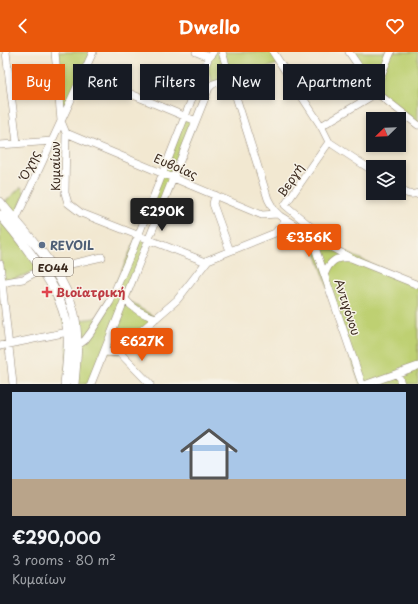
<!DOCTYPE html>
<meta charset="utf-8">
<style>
:root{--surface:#171b24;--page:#242831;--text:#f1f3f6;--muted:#9ea1a6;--line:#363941;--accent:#ea580c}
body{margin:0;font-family:"Playpen Sans",sans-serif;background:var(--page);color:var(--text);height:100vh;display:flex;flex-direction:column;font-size:15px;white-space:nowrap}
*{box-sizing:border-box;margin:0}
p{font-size:13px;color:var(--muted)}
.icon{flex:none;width:22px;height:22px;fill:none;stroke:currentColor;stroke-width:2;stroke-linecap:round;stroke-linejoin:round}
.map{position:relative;height:332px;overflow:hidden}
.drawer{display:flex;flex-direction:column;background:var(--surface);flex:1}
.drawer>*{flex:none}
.top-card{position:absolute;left:12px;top:12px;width:394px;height:36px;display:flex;gap:8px}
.needle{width:26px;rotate:247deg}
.controls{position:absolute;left:366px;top:60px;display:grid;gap:8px}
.controls a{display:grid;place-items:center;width:40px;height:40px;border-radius:0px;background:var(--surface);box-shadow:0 2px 6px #0003;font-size:20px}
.price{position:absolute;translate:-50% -34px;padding:0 9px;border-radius:4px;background:var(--accent);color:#fff;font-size:13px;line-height:26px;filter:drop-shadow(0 1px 2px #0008)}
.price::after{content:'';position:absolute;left:50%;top:24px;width:12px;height:9px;margin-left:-6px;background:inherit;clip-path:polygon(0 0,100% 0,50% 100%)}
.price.current{background:#222;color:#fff}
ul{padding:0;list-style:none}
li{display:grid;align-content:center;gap:8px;height:212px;padding:0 12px}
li+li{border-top:1px solid var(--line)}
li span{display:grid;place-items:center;height:124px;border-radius:0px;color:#555}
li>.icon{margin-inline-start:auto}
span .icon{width:72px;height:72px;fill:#fffc;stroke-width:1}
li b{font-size:17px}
.pill{padding:0 14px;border-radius:0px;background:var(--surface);box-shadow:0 2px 6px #0003;font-size:14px;line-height:36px}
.pill.current{background:var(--accent);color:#fff}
header{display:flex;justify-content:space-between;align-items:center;height:52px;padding:0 12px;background:var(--accent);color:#fff;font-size:18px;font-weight:700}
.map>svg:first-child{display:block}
.green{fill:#bed072;stroke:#7c7d48}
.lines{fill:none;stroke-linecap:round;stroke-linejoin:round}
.minor-casing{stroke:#968978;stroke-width:8}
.major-casing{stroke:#968978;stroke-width:10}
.minor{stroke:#fff;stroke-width:7}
.major{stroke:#fff;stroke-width:9}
.service-dot{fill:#5c6f8a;stroke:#f7f3e8;stroke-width:1.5}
.health-dot{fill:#e0444e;stroke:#f7f3e8;stroke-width:1.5}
.labels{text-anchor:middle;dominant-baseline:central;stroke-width:3;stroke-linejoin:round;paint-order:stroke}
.shield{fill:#f7f3e8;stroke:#73665b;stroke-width:1}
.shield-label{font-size:11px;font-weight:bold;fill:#3b2a1e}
.street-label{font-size:12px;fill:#3b2a1e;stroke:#f7f3e8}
.service-label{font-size:12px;font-weight:bold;fill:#4e5e75;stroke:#f7f3e8;text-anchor:start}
.health-label{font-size:12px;font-weight:bold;fill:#be3a42;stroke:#f7f3e8;text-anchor:start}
</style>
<header><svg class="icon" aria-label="back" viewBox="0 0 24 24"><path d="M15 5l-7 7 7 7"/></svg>Dwello<svg class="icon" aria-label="heart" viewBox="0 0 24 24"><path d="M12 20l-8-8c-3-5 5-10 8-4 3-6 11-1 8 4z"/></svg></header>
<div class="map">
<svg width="418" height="332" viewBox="0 0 418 332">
<rect width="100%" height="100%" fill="#f7f3e8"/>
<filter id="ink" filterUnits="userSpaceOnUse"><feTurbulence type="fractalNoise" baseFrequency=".025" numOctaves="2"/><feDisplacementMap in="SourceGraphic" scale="8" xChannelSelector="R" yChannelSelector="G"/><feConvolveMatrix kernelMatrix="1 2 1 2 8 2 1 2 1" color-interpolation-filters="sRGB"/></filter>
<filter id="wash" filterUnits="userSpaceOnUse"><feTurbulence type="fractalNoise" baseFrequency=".012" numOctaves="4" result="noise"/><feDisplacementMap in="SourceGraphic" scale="16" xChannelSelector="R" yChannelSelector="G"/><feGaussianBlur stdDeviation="0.9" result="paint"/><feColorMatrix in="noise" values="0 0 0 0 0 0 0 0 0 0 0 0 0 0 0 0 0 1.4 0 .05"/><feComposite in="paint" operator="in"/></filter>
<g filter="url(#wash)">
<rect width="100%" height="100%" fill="#f2e8d1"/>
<!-- green -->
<path class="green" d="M 55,0 L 93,0 L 61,69 Z
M 213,0 L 273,0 L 280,11 L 231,29 L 213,32 L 206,13 Z
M 349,0 L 418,0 L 418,73 L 377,41 Z
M 185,64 L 196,69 L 157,166 L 146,162 Z
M 21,135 L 25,141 L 15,169 L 46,206 L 75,269 L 101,265 L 138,182 L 149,187 L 125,247 L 156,266 L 120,301 L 104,300 L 91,332 L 65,332 L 68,280 L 42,217 L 2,231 L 0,212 L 0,165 L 3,166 L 2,153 Z
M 311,185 L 418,233 L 418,332 L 360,332 Z"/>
</g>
<g filter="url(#ink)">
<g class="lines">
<defs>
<path id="minor" d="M 6,0 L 17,91
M 55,0 L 61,69 L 66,81 L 65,141 L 68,151 L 81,161 L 206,210
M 196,0 L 209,5
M 222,0 L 268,147 L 274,158 L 280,164 L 325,192 L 351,206 L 418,233
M 273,0 L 321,74 L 329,90 L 373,119
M 349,0 L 377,41 L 418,73
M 83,22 L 196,69
M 321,74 L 377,41 L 377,33 L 391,0
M 66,81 L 262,163 L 277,162
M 0,93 L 52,89
M 399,137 C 406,141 410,144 418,141
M 215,143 L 213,152 L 230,199
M 15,169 L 93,0
M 311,184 L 362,332
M 323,190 L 317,180 L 285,153 L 329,90
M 0,212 L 13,332
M 53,216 L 102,205
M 325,221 C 330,209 336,205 349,206
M 0,231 L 23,227 L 42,217
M 125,247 C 133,257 144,263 156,266
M 0,294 L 68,280
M 77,294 L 85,288 L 91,280 L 110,250 L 133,197 L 202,21 L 209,5 L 213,0
M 104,300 L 120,301 L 150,332
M 120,301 L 134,285 L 177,248 L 208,208 L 275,181 L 286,168
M 398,321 L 401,332
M 91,332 L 209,36 L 213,32 L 231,26
M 367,332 L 418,314"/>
<path id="major" d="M 0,150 C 27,184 64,218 74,262 C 79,285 76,309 74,332
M 0,163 C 11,175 21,188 30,201 C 49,226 64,249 68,280 C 69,297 67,315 65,332"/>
</defs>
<!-- minor casing -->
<use href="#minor" class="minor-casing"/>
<!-- major casing -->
<use href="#major" class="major-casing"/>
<!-- minor -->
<use href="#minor" class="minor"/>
<!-- major -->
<use href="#major" class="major"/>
</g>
</g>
<!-- markers -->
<circle class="service-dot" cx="42" cy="193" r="4"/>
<path class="health-dot" d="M45 234h4v4h4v4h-4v4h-4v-4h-4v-4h4z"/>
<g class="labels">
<!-- shield labels -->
<rect class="shield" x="33" y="206" width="40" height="18" rx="3"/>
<g class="shield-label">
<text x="53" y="215">ΕΟ44</text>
</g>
<!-- street labels -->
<g class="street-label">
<text transform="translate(29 113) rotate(-65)">Όχης</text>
<text transform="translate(55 114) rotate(-90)">Κυμαίων</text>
<text transform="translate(176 114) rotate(23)">Ευβοίας</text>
<text transform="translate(290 128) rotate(-57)">Βεργή</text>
<text transform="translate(348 255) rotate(72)">Αντιγόνου</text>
</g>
<!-- service labels -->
<g class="service-label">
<text x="50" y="193">REVOIL</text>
</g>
<!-- health labels -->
<g class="health-label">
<text x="56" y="240">Βιοϊατρική</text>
</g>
</g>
</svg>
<div class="controls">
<a><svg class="needle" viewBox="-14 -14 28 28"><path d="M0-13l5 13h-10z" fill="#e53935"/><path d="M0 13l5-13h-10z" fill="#9ea1a6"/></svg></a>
<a><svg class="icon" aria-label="layers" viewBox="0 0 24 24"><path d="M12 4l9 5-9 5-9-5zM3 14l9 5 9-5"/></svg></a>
</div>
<b class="price current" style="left:162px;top:180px">€290K</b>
<b class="price" style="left:309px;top:206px">€356K</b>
<b class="price" style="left:142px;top:310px">€627K</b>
<div class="top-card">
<a class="pill current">Buy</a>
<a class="pill">Rent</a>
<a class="pill">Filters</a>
<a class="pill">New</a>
<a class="pill">Apartment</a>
</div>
</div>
<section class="drawer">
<ul>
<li><span style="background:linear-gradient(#a9c7e8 70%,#b9a48a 0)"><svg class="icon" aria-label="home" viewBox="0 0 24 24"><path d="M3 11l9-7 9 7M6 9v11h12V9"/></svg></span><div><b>€290,000</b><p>3 rooms · 80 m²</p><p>Κυμαίων</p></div></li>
</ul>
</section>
